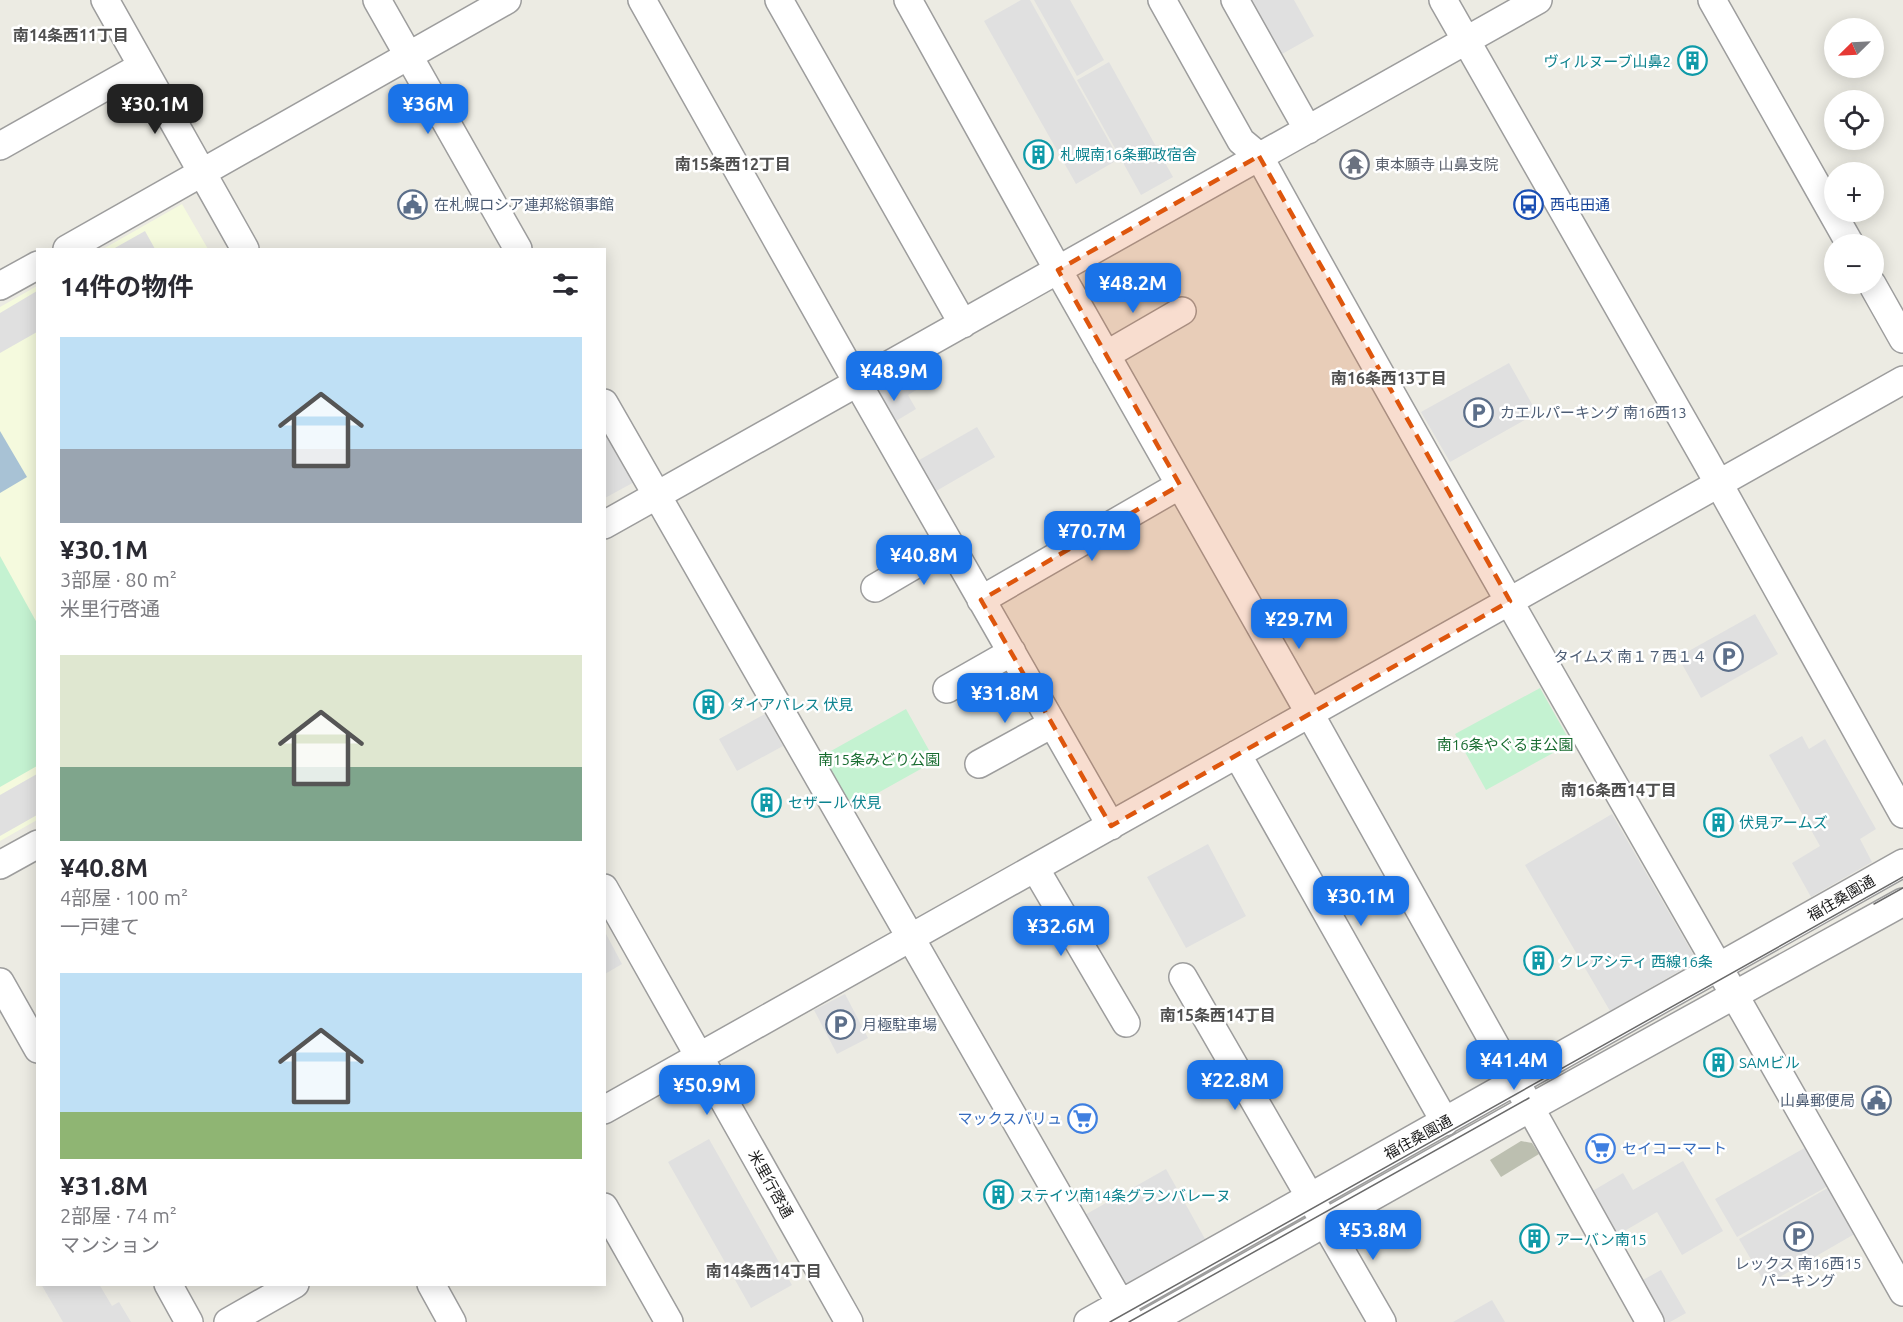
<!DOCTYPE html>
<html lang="ja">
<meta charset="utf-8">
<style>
:root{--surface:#fff;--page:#f7f7f7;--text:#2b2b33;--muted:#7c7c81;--accent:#1a73e8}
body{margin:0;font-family:Ubuntu,"Noto Sans JP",sans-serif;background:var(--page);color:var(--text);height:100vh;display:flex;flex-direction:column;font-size:22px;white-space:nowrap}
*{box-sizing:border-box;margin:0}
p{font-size:20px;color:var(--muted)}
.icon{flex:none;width:33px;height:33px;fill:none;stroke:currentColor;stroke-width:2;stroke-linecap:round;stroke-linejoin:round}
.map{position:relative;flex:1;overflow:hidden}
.sheet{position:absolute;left:36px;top:248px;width:570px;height:1038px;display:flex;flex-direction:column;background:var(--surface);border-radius:0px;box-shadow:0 3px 15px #0003}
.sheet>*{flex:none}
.needle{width:39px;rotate:246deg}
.fabs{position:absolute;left:1824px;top:18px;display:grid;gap:12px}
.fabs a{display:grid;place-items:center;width:60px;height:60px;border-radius:50%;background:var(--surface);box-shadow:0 3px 15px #0003;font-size:30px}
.price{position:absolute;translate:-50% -51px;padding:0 14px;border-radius:12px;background:var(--accent);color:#fff;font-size:20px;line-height:39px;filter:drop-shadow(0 2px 3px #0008)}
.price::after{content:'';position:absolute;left:50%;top:36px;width:18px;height:14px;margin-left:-9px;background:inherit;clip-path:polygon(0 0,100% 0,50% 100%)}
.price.active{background:#222;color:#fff}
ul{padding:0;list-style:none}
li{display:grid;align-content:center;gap:12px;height:318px;padding:0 24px}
li span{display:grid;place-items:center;height:186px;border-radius:0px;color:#555}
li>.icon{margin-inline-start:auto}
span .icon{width:108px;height:108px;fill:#fffc;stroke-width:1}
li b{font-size:26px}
h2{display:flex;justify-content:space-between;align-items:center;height:72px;padding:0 24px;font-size:26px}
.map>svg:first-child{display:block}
.education{fill:#f5fade}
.construction{fill:#bcbfb0}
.park{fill:#c4f2d1}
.parking{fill:#e0e0e0}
.water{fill:#a8c2d5}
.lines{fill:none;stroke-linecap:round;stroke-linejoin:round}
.minor-casing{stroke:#9d9d9d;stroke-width:30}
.minor{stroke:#fff;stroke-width:27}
.tram{stroke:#6a6a6a;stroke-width:1.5}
.marked{fill:#de560d;fill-opacity:0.2;stroke:#de560d;stroke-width:4.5;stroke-dasharray:12 8;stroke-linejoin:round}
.labels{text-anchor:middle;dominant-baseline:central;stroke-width:5;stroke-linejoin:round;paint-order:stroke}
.culture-label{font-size:15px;fill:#0d838f;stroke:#fff;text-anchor:start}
.worship-label{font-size:15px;fill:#5b616d;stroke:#fff;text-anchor:start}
.service-label{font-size:15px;fill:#4e5e75;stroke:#fff;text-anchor:start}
.transit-label{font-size:15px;fill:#164399;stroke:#fff;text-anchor:start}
.park-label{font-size:15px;fill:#186c30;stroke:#fff}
.street-label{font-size:15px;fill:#1c1c1c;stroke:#fff}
.shop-label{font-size:15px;fill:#366cbe;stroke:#fff;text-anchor:end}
.neighbourhood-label{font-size:16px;font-weight:bold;fill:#4f4f4f;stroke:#fff}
</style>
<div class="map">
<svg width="1903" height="1322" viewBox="0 0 1903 1322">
<rect width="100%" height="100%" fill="#ecebe3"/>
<!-- education -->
<path class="education" d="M 182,204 L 208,249 L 103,249 Z
M 37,286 L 37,820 L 0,841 L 0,307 Z"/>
<!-- construction -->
<path class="construction" d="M 1521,1141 L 1532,1143 L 1539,1154 L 1501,1177 L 1490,1160 Z"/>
<!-- park -->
<path class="park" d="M 0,556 L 37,623 L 37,766 L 0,787 Z
M 1540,688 L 1571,743 L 1486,790 L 1455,734 Z
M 906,709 L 935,761 L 851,808 L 822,756 Z"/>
<!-- parking -->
<path class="parking" d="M 1021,0 L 1030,0 L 1119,159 L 1076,184 L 984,21 Z
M 1034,0 L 1070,0 L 1104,60 L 1077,76 Z
M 1231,0 L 1294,0 L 1314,36 L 1266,63 Z
M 1109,62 L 1173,177 L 1141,195 L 1077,80 Z
M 145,231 L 155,249 L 113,249 Z
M 37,291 L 37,332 L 0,353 L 0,313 Z
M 1509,363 L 1537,413 L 1450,462 L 1421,412 Z
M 918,369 L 926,384 L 908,395 L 916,409 L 891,424 L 874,394 Z
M 604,421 L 638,480 L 605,498 L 604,498 Z
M 977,427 L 995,457 L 931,494 L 914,463 Z
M 1755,614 L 1778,654 L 1701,698 L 1678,657 Z
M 765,714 L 783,746 L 737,771 L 719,739 Z
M 1802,736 L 1809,749 L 1825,739 L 1876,829 L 1860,839 L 1872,862 L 1811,897 L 1792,863 L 1820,846 L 1769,755 Z
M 37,774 L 37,815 L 0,836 L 0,795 Z
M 1612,814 L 1697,961 L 1610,1011 L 1525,865 Z
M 1208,844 L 1246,916 L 1186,948 L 1147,877 Z
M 605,932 L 622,964 L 605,974 L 604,974 Z
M 845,994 L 868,1038 L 837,1054 L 814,1010 Z
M 709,1139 L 792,1285 L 751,1308 L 668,1162 Z
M 1808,1146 L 1830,1185 L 1737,1237 L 1715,1199 Z
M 1683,1161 L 1723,1231 L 1682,1255 L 1657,1212 L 1609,1240 L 1584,1196 L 1623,1173 L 1633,1190 Z
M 1166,1169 L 1205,1239 L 1122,1286 L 1083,1216 Z
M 1831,1186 L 1858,1232 L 1766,1285 L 1739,1239 Z
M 1661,1270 L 1686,1313 L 1670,1322 L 1653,1322 L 1632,1286 Z
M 41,1284 L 99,1284 L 112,1306 L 119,1302 L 131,1322 L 63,1322 Z
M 1492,1300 L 1505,1322 L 1453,1322 Z"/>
<!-- water -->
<path class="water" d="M 0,431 L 27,477 L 0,493 Z"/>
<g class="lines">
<defs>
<path id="minor" d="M 105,0 L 245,249
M 377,0 L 518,249
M 642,0 L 857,382 L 1111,826
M 779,0 L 963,324
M 908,0 L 1058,270 L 1310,714 L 1650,1322
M 1162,0 L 1241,141 L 1259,156 C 1469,538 1690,913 1903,1292
M 1235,0 L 1308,130
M 1443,0 L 1705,459 L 1903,814
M 1712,0 L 1850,244
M 0,146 L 142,66
M 67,249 L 507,0
M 1872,284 L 1903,339
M 0,286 L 38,265
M 1106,355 L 1182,311
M 604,403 L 1131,1322
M 604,525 L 1538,0
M 875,588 L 950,544
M 981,600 L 1180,485
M 947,689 L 1012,652
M 1237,754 L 1445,1122
M 979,764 L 1052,724
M 0,865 L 38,844
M 1035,868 L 1126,1023
M 604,888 L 849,1322
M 1183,977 L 1382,1322
M 0,982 L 38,1049
M 604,1110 L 1903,380
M 604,1207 L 669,1322
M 168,1284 L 189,1322
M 431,1284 L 452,1322
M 228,1322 L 295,1284
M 1088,1322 L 1903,863
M 1149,1322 L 1530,1108 L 1903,902"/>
</defs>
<!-- minor casing -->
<use href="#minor" class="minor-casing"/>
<!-- minor -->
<use href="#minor" class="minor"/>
<!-- tram -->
<path class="tram" d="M 1874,904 L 1903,888
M 1110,1322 L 1903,877
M 1129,1322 L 1529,1098"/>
</g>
<!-- marked area -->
<path class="marked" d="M 1259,156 L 1510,601 L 1111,826 L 981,600 L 1180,485 L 1058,270 Z"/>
<!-- icons -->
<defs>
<symbol id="building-ring" viewBox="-11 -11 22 22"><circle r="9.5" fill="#fff" stroke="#0f9aa8" stroke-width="1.5"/><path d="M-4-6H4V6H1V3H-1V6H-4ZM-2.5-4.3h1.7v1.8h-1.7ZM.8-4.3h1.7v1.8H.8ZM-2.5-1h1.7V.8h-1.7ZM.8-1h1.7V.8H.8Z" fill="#0f9aa8"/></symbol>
<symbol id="temple-ring" viewBox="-11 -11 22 22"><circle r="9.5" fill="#fff" stroke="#6b7280" stroke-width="1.5"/><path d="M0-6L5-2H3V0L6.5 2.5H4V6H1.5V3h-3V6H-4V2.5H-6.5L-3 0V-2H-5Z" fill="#6b7280"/></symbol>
<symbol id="civic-ring" viewBox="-11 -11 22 22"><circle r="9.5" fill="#fff" stroke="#5c6f8a" stroke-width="1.5"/><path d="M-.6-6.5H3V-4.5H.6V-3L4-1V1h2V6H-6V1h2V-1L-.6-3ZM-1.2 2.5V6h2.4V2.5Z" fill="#5c6f8a"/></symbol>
<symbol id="bus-ring" viewBox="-11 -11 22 22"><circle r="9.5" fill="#fff" stroke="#1a4fb4" stroke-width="1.5"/><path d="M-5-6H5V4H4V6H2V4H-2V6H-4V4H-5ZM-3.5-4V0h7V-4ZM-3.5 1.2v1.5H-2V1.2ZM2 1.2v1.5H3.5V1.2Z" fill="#1a4fb4"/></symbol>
<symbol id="parking-ring" viewBox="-11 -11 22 22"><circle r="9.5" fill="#fff" stroke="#5c6f8a" stroke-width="1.5"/><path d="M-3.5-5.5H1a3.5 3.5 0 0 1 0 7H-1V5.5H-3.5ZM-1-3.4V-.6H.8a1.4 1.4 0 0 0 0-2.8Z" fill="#5c6f8a"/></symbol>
<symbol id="supermarket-ring" viewBox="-11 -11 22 22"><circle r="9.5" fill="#fff" stroke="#3f7fe0" stroke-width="1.5"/><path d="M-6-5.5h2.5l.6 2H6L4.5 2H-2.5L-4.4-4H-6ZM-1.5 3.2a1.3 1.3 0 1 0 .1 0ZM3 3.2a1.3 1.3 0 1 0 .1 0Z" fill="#3f7fe0"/></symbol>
</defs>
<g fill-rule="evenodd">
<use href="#building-ring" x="1676" y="44" width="33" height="33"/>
<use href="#building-ring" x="1022" y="138" width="33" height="33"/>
<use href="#temple-ring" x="1338" y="148" width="33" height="33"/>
<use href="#civic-ring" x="396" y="188" width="33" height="33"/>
<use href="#bus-ring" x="1512" y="188" width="33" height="33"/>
<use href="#parking-ring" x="1462" y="396" width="33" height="33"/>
<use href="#parking-ring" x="1712" y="640" width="33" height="33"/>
<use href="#building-ring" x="692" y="688" width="33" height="33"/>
<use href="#building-ring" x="750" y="786" width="33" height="33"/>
<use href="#building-ring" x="1702" y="806" width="33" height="33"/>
<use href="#building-ring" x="1522" y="944" width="33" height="33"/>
<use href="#parking-ring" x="824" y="1008" width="33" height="33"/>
<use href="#building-ring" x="1702" y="1046" width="33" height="33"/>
<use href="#civic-ring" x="1860" y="1084" width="33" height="33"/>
<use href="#supermarket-ring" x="1066" y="1102" width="33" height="33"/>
<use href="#supermarket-ring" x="1584" y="1132" width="33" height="33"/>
<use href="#building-ring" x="982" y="1178" width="33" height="33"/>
<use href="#parking-ring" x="1782" y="1220" width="33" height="33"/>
<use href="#building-ring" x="1518" y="1222" width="33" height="33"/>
</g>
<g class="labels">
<!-- culture labels -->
<g class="culture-label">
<text x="1671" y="61" text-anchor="end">ヴィルヌーブ山鼻2</text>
<text x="1060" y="154">札幌南16条郵政宿舎</text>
<text x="730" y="704">ダイアパレス 伏見</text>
<text x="788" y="802">セザール 伏見</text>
<text x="1739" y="822">伏見アームズ</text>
<text x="1559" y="961">クレアシティ 西線16条</text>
<text x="1739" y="1062">SAMビル</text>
<text x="1019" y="1195">ステイツ南14条グランバレーヌ</text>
<text x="1555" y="1239">アーバン南15</text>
</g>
<!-- worship labels -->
<g class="worship-label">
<text x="1375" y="164">東本願寺 山鼻支院</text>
</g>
<!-- service labels -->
<g class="service-label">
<text x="434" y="204">在札幌ロシア連邦総領事館</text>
<text x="1500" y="412">カエルパーキング 南16西13</text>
<text x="1707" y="656" text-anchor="end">タイムズ 南１７西１４</text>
<text x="862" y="1024">月極駐車場</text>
<text x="1855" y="1100" text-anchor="end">山鼻郵便局</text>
<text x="1798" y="1263" text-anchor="middle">レックス 南16西15<tspan x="1798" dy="17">パーキング</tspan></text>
</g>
<!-- transit labels -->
<g class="transit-label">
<text x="1550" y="204">西屯田通</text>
</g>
<!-- park labels -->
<g class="park-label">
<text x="1505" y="744">南16条やぐるま公園</text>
<text x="879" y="759">南15条みどり公園</text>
</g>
<!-- street labels -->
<g class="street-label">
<text transform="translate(1841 898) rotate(-30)">福住桑園通</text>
<text transform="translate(1418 1137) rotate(-29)">福住桑園通</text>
<text transform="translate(771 1184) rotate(61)">米里行啓通</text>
</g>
<!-- shop labels -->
<g class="shop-label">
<text x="1062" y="1118">マックスバリュ</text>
<text x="1622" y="1148" text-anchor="start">セイコーマート</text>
</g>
<!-- neighbourhood labels -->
<g class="neighbourhood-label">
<text x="71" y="35">南14条西11丁目</text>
<text x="733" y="164">南15条西12丁目</text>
<text x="1389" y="378">南16条西13丁目</text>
<text x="1619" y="790">南16条西14丁目</text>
<text x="1218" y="1015">南15条西14丁目</text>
<text x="764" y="1271">南14条西14丁目</text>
</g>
</g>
</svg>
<div class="fabs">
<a><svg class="needle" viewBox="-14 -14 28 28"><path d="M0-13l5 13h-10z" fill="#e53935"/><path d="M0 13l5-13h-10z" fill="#7c7c81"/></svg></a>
<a><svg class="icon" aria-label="locate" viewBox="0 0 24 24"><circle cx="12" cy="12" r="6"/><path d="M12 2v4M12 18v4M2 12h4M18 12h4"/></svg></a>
<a>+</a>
<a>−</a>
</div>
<b class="price active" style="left:155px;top:135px">¥30.1M</b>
<b class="price" style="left:428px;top:135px">¥36M</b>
<b class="price" style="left:1133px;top:314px">¥48.2M</b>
<b class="price" style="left:894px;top:402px">¥48.9M</b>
<b class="price" style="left:1092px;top:562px">¥70.7M</b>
<b class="price" style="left:924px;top:586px">¥40.8M</b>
<b class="price" style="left:1299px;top:650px">¥29.7M</b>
<b class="price" style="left:1005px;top:724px">¥31.8M</b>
<b class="price" style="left:1361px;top:927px">¥30.1M</b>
<b class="price" style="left:1061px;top:957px">¥32.6M</b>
<b class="price" style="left:1514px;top:1091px">¥41.4M</b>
<b class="price" style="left:1235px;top:1111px">¥22.8M</b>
<b class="price" style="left:707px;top:1116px">¥50.9M</b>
<b class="price" style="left:1373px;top:1261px">¥53.8M</b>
<section class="sheet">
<h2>14件の物件<svg class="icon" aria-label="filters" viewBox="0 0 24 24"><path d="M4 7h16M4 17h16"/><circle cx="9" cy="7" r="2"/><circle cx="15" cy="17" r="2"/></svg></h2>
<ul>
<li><span style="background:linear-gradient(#bfe0f5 60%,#9aa5b1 0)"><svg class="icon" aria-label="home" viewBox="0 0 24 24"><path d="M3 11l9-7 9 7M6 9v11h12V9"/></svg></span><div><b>¥30.1M</b><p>3部屋 · 80 m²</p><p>米里行啓通</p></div></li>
<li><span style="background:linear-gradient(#dfe7d0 60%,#7fa58c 0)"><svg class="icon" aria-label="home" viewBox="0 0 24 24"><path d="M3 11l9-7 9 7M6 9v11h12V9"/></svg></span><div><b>¥40.8M</b><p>4部屋 · 100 m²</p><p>一戸建て</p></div></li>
<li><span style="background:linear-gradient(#bfe0f5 75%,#8fb573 0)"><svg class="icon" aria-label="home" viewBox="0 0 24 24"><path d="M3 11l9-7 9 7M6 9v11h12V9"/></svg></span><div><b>¥31.8M</b><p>2部屋 · 74 m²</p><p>マンション</p></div></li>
</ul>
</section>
</div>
